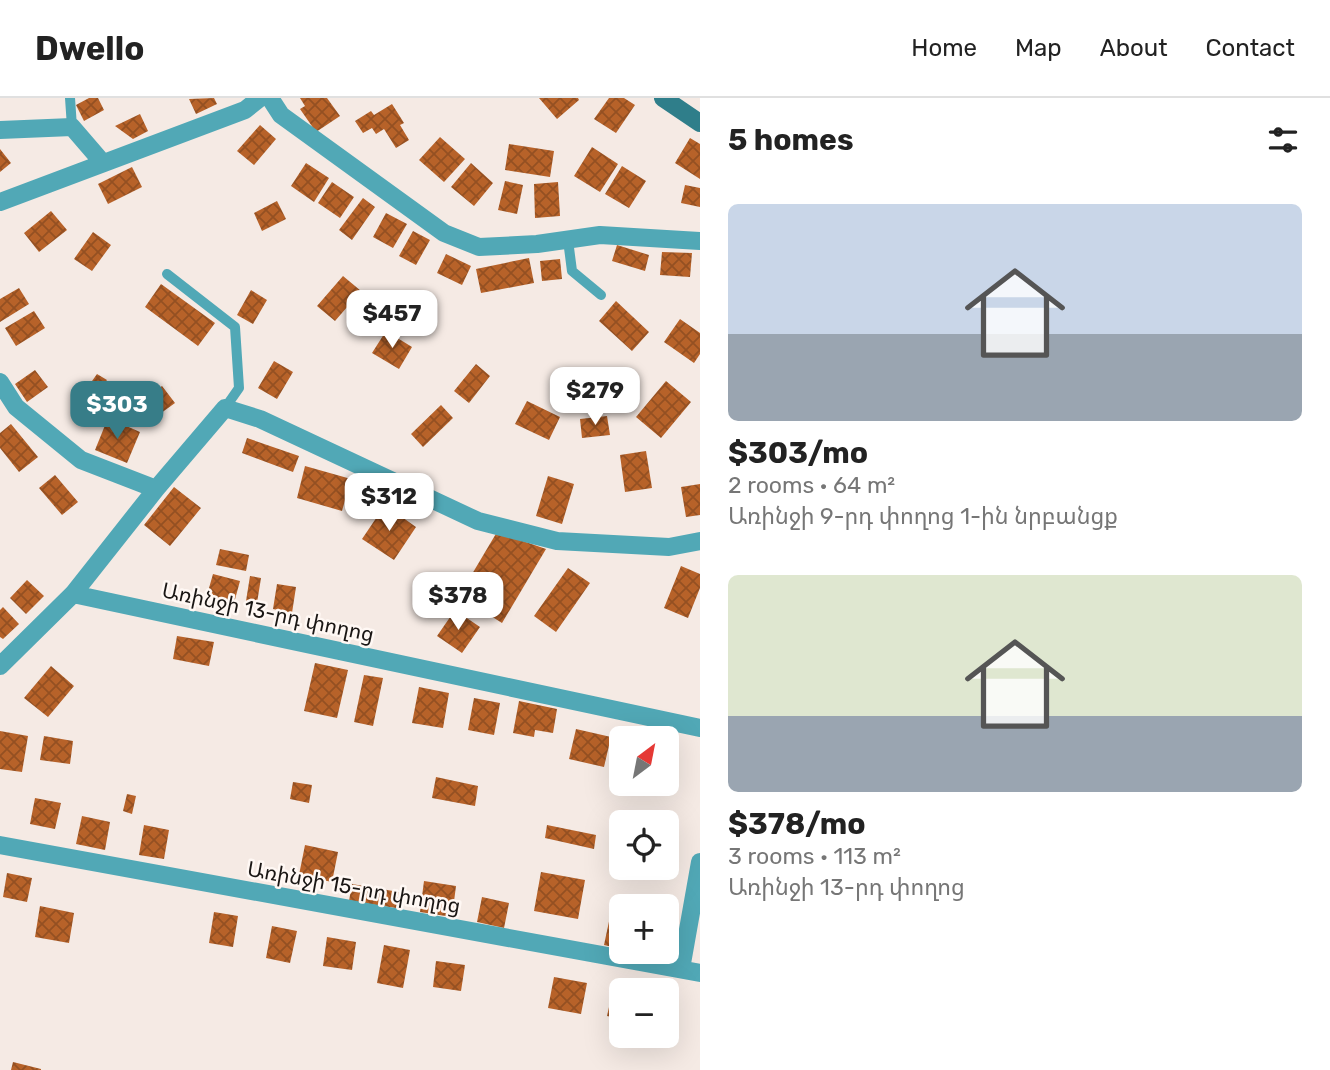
<!DOCTYPE html>
<meta charset="utf-8">
<style>
:root{--surface:#fff;--page:#f6f6f6;--text:#222;--muted:#767676;--line:#e0e0e0;--accent:#377d88}
body{margin:0;font-family:Rubik,"Noto Sans Armenian",sans-serif;background:var(--page);color:var(--text);height:100vh;display:flex;flex-direction:column;font-size:26px;white-space:nowrap}
*{box-sizing:border-box;margin:0}
p{font-size:23px;color:var(--muted)}
.icon{flex:none;width:38px;height:38px;fill:none;stroke:currentColor;stroke-width:2;stroke-linecap:round;stroke-linejoin:round}
.map{position:relative;flex:1;overflow:hidden}
.sheet{display:flex;flex-direction:column;background:var(--surface);width:630px}
.sheet>*{flex:none}
.needle{width:46px;rotate:32deg}
.fabs{position:absolute;left:609px;top:628px;display:grid;gap:14px}
.fabs a{display:grid;place-items:center;width:70px;height:70px;border-radius:10px;background:var(--surface);box-shadow:0 7px 28px #0002;font-size:35px}
.price{position:absolute;translate:-50% -60px;padding:0 16px;border-radius:14px;background:#fff;color:#222;font-size:23px;line-height:46px;filter:drop-shadow(0 2px 4px #0008)}
.price::after{content:'';position:absolute;left:50%;top:42px;width:21px;height:16px;margin-left:-10px;background:inherit;clip-path:polygon(0 0,100% 0,50% 100%)}
.price.active{background:var(--accent);color:#fff}
ul{padding:0;list-style:none}
li{display:grid;align-content:center;gap:14px;height:371px;padding:0 28px}
li span{display:grid;place-items:center;height:217px;border-radius:10px;color:#555}
li>.icon{margin-inline-start:auto}
span .icon{width:126px;height:126px;fill:#fffc;stroke-width:1}
li b{font-size:30px}
h2{display:flex;justify-content:space-between;align-items:center;height:84px;padding:0 28px;font-size:30px}
header{display:flex;align-items:center;gap:42px;box-sizing:border-box;height:98px;padding:0 35px;background:var(--surface);border-bottom:2px solid var(--line)}
header strong{font-size:33px}
nav{display:flex;gap:38px;margin-inline-start:auto;font-size:24px}
main{display:flex;flex:1;min-height:0}
.map>svg:first-child{display:block}
.building{fill:url(#building-cross-hatch)}
.lines{fill:none;stroke-linecap:round;stroke-linejoin:round}
.lane{stroke:#51a8b6;stroke-width:10}
.street{stroke:#51a8b6;stroke-width:18}
.secondary{stroke:#2f7e8a;stroke-width:18}
.labels{text-anchor:middle;dominant-baseline:central;stroke-width:5;stroke-linejoin:round;paint-order:stroke}
.street-label{font-size:21px;fill:#1a1614;stroke:#fff8f4}
</style>
<header>
<strong>Dwello</strong>
<nav><a>Home</a><a>Map</a><a>About</a><a>Contact</a></nav>
</header>
<main>
<div class="map">
<svg width="700" height="972" viewBox="0 0 700 972">
<defs>
<pattern id="building-cross-hatch" width="8" height="8" patternUnits="userSpaceOnUse" patternTransform="scale(1.75)"><rect width="8" height="8" fill="#b76229"/><path d="M0 0l8 8M0 8l8-8" fill="none" stroke="#945022"/></pattern>
</defs>
<rect width="100%" height="100%" fill="#f5eae4"/>
<!-- building -->
<path class="building" d="M 89,0 L 98,0 L 104,12 L 84,23 L 76,7 Z
M 214,0 L 217,6 L 196,16 L 189,1 Z
M 300,0 L 327,0 L 340,18 L 316,34 L 300,11 L 305,8 Z
M 539,0 L 578,0 L 579,2 L 557,21 Z
M 609,0 L 624,0 L 635,7 L 616,35 L 594,21 Z
M 392,6 L 404,25 L 400,27 L 409,42 L 396,50 L 384,31 L 376,36 L 372,30 L 363,35 L 355,23 L 371,13 L 374,17 Z
M 140,16 L 148,33 L 133,41 L 115,28 Z
M 260,27 L 276,41 L 254,67 L 237,53 Z
M 440,39 L 465,61 L 444,84 L 419,62 Z
M 690,40 L 700,46 L 700,81 L 675,65 Z
M 509,46 L 554,53 L 550,79 L 505,72 Z
M 592,49 L 618,66 L 600,94 L 574,78 Z
M 0,51 L 11,65 L 0,74 Z
M 306,65 L 329,80 L 314,104 L 291,88 Z
M 471,65 L 493,85 L 474,108 L 451,89 Z
M 622,68 L 646,83 L 629,110 L 605,96 Z
M 132,69 L 142,89 L 108,106 L 98,86 Z
M 505,83 L 523,87 L 517,116 L 498,112 Z
M 332,84 L 354,99 L 340,120 L 318,105 Z
M 558,84 L 560,118 L 535,120 L 534,86 Z
M 685,87 L 700,90 L 700,109 L 681,105 Z
M 363,100 L 375,109 L 352,142 L 339,132 Z
M 277,103 L 286,121 L 262,133 L 254,115 Z
M 51,113 L 67,132 L 39,154 L 24,135 Z
M 386,115 L 407,126 L 393,150 L 373,139 Z
M 413,133 L 430,142 L 416,167 L 399,158 Z
M 93,134 L 111,147 L 92,173 L 74,161 Z
M 617,147 L 649,157 L 645,173 L 612,163 Z
M 662,154 L 692,155 L 690,179 L 660,177 Z
M 446,156 L 471,168 L 462,187 L 437,175 Z
M 529,160 L 534,185 L 481,195 L 476,171 Z
M 560,161 L 562,181 L 542,183 L 540,163 Z
M 343,178 L 361,193 L 335,223 L 317,208 Z
M 161,186 L 215,225 L 198,248 L 145,209 Z
M 19,190 L 29,206 L 0,224 L 0,201 Z
M 251,192 L 267,202 L 253,226 L 237,217 Z
M 616,203 L 649,234 L 632,253 L 599,223 Z
M 34,213 L 45,230 L 16,248 L 5,230 Z
M 680,221 L 700,235 L 700,256 L 694,265 L 664,244 Z
M 386,233 L 412,249 L 399,271 L 372,255 Z
M 274,263 L 293,274 L 277,301 L 258,290 Z
M 476,266 L 490,278 L 469,305 L 454,293 Z
M 35,272 L 48,289 L 27,304 L 15,286 Z
M 97,276 L 107,282 L 95,299 L 85,293 Z
M 666,283 L 691,304 L 661,340 L 636,319 Z
M 162,288 L 175,305 L 157,318 L 144,302 Z
M 527,303 L 560,319 L 549,342 L 515,326 Z
M 441,307 L 453,320 L 423,349 L 411,336 Z
M 607,318 L 610,337 L 582,340 L 580,321 Z
M 108,320 L 140,334 L 127,365 L 95,352 Z
M 11,326 L 38,359 L 19,374 L 0,350 L 0,335 Z
M 247,340 L 299,358 L 293,374 L 242,355 Z
M 646,353 L 652,390 L 625,394 L 620,357 Z
M 305,368 L 351,381 L 342,413 L 297,400 Z
M 55,377 L 78,404 L 62,417 L 39,390 Z
M 548,378 L 574,386 L 562,426 L 536,418 Z
M 700,386 L 700,417 L 686,419 L 681,389 Z
M 174,389 L 201,410 L 170,448 L 144,427 Z
M 385,407 L 416,429 L 394,462 L 362,441 Z
M 497,434 L 546,451 L 502,525 L 459,498 Z
M 220,451 L 249,457 L 246,473 L 216,467 Z
M 681,468 L 700,476 L 700,490 L 688,520 L 664,510 Z
M 568,470 L 590,485 L 556,534 L 534,518 Z
M 213,476 L 240,483 L 234,505 L 207,497 Z
M 250,478 L 261,480 L 257,505 L 246,503 Z
M 27,482 L 44,498 L 26,516 L 10,500 Z
M 277,486 L 296,489 L 292,515 L 287,514 L 284,520 L 278,517 L 278,512 L 273,511 Z
M 3,509 L 19,526 L 3,541 L 0,539 L 0,512 Z
M 455,512 L 480,529 L 462,555 L 437,538 Z
M 177,538 L 214,544 L 209,568 L 173,561 Z
M 315,565 L 348,572 L 337,620 L 304,613 Z
M 51,568 L 74,588 L 48,619 L 24,600 Z
M 364,577 L 383,580 L 373,628 L 354,624 Z
M 419,589 L 449,595 L 443,630 L 412,625 Z
M 474,600 L 500,605 L 494,637 L 468,632 Z
M 519,603 L 557,611 L 553,635 L 535,632 L 534,639 L 513,635 Z
M 576,631 L 611,639 L 604,669 L 569,661 Z
M 0,633 L 28,638 L 22,674 L 0,671 Z
M 643,633 L 667,638 L 667,640 L 641,640 Z
M 44,638 L 73,643 L 70,666 L 40,662 Z
M 436,679 L 478,688 L 475,708 L 432,700 Z
M 293,684 L 312,687 L 309,705 L 290,701 Z
M 127,696 L 136,698 L 132,716 L 123,713 Z
M 35,700 L 61,705 L 55,731 L 30,726 Z
M 82,718 L 110,724 L 105,752 L 76,746 Z
M 144,727 L 169,732 L 164,761 L 139,757 Z
M 547,727 L 596,737 L 594,751 L 545,740 Z
M 305,747 L 338,754 L 332,784 L 299,777 Z
M 541,774 L 585,782 L 578,821 L 534,813 Z
M 7,775 L 32,780 L 27,804 L 3,799 Z
M 424,783 L 456,788 L 452,819 L 420,814 Z
M 352,786 L 399,794 L 396,810 L 349,803 Z
M 482,799 L 509,805 L 504,830 L 477,824 Z
M 40,808 L 74,815 L 69,845 L 35,839 Z
M 214,814 L 238,818 L 233,849 L 209,845 Z
M 611,814 L 621,816 L 621,851 L 604,847 Z
M 272,828 L 297,833 L 290,865 L 266,860 Z
M 327,839 L 356,844 L 352,872 L 323,868 Z
M 384,847 L 410,852 L 403,890 L 377,885 Z
M 436,863 L 465,867 L 461,893 L 433,889 Z
M 554,879 L 587,885 L 581,916 L 548,910 Z
M 613,891 L 621,893 L 621,921 L 607,918 Z
M 13,964 L 41,971 L 41,972 L 11,972 Z"/>
<g class="lines">
<!-- lane -->
<path class="lane" d="M 70,0 L 72,29
M 568,142 L 572,173 L 601,197
M 167,176 L 235,229 L 239,290 L 225,310"/>
<!-- street -->
<path class="street" d="M 270,0 L 281,17 L 444,135 L 479,149 L 537,146 L 600,137 L 700,143
M 0,32 L 72,29 L 103,65
M 0,104 L 245,12 L 260,0
M 0,284 L 16,309 L 81,362 L 156,391
M 73,496 L 700,630
M 0,568 L 73,496 L 156,391 L 225,310 L 260,321 L 478,423 L 557,443 L 669,449 L 700,443
M 0,747 L 700,875
M 681,871 L 700,764"/>
<!-- secondary -->
<path class="secondary" d="M 663,0 L 700,25"/>
</g>
<g class="labels">
<!-- street labels -->
<g class="street-label">
<text transform="translate(268 514) rotate(12)">Առինջի 13-րդ փողոց</text>
<text transform="translate(354 789) rotate(10)">Առինջի 15-րդ փողոց</text>
</g>
</g>
</svg>
<div class="fabs">
<a><svg class="needle" viewBox="-14 -14 28 28"><path d="M0-13l5 13h-10z" fill="#e53935"/><path d="M0 13l5-13h-10z" fill="#767676"/></svg></a>
<a><svg class="icon" aria-label="locate" viewBox="0 0 24 24"><circle cx="12" cy="12" r="6"/><path d="M12 2v4M12 18v4M2 12h4M18 12h4"/></svg></a>
<a>+</a>
<a>−</a>
</div>
<b class="price" style="left:392px;top:252px">$457</b>
<b class="price" style="left:595px;top:329px">$279</b>
<b class="price active" style="left:117px;top:343px">$303</b>
<b class="price" style="left:389px;top:435px">$312</b>
<b class="price" style="left:458px;top:534px">$378</b>
</div>
<section class="sheet">
<h2>5 homes<svg class="icon" aria-label="filters" viewBox="0 0 24 24"><path d="M4 7h16M4 17h16"/><circle cx="9" cy="7" r="2"/><circle cx="15" cy="17" r="2"/></svg></h2>
<ul>
<li><span style="background:linear-gradient(#c9d6e8 60%,#9aa5b1 0)"><svg class="icon" aria-label="home" viewBox="0 0 24 24"><path d="M3 11l9-7 9 7M6 9v11h12V9"/></svg></span><div><b>$303/mo</b><p>2 rooms · 64 m²</p><p>Առինջի 9-րդ փողոց 1-ին նրբանցք</p></div></li>
<li><span style="background:linear-gradient(#dfe7d0 65%,#9aa5b1 0)"><svg class="icon" aria-label="home" viewBox="0 0 24 24"><path d="M3 11l9-7 9 7M6 9v11h12V9"/></svg></span><div><b>$378/mo</b><p>3 rooms · 113 m²</p><p>Առինջի 13-րդ փողոց</p></div></li>
</ul>
</section>
</main>
